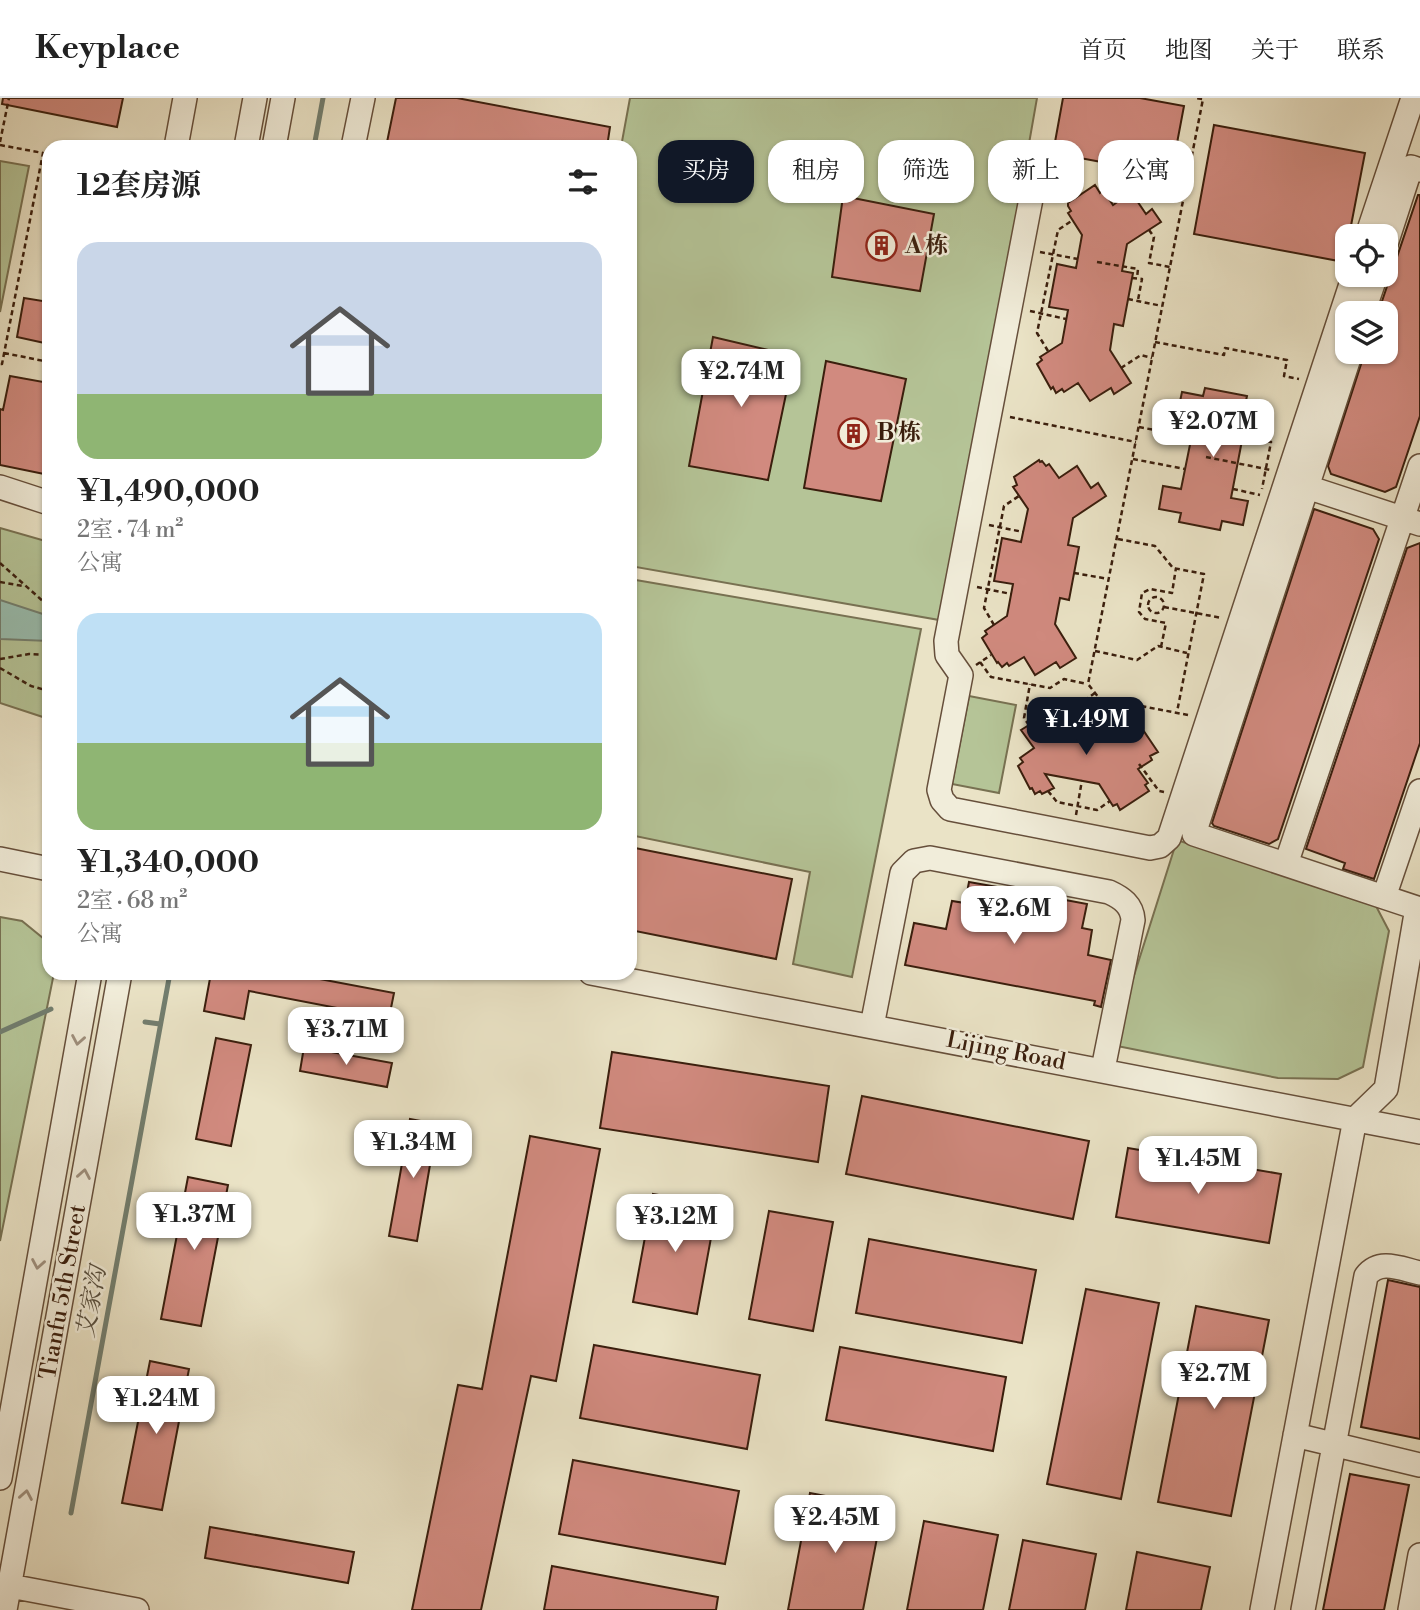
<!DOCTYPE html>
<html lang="zh">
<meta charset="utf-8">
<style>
:root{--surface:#fff;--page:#f2f2f2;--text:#222;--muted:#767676;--line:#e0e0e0;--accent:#111827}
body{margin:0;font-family:"Libre Bodoni","Noto Serif SC",serif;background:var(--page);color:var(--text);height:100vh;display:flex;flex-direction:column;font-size:26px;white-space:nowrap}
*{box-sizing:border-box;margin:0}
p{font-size:23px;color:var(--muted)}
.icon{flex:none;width:38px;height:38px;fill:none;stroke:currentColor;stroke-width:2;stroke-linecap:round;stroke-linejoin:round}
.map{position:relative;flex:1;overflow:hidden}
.panel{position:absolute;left:42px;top:42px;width:595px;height:840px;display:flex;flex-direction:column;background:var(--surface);border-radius:21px;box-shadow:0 2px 5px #0004}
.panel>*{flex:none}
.top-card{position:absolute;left:658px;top:42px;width:656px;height:63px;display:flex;gap:14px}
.tools{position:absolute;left:1335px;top:126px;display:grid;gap:14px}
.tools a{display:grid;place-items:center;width:63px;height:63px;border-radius:14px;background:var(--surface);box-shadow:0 2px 5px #0004;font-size:35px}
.price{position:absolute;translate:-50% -60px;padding:0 16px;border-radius:14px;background:#fff;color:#222;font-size:23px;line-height:46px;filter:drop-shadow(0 2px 4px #0008)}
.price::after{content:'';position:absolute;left:50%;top:42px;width:21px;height:16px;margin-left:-10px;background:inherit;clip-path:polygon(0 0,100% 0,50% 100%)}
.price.active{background:var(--accent);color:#fff}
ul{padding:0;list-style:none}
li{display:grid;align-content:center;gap:14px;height:371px;padding:0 35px}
li span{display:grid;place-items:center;height:217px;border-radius:21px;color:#555}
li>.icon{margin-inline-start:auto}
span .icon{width:126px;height:126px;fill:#fffc;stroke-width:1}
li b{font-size:30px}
h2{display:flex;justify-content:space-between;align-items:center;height:84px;padding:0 35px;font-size:30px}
.tag{padding:0 24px;border-radius:21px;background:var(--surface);box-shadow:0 2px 5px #0004;font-size:24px;line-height:63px}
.tag.active{background:var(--accent);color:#fff}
header{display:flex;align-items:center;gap:42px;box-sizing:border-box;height:98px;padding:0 35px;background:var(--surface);border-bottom:2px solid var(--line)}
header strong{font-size:33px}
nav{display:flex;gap:38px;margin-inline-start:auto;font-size:24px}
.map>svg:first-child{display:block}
.green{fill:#b5c497;stroke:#787152;stroke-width:2}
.water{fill:#98beb0;stroke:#727e6f;stroke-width:2}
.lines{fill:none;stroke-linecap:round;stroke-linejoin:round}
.stream{stroke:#727e6f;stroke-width:5}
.building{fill:#d18a7f;stroke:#3a1e0d;stroke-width:2}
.minor-casing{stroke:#664f3b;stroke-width:26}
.path{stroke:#3a1e0d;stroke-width:2.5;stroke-dasharray:5 3.5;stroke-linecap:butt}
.minor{stroke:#f1edda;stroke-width:23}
.oneway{stroke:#9f907e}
.labels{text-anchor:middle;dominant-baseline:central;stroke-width:5;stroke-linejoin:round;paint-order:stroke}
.poi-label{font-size:23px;font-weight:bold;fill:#3a1e0d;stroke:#f1edda;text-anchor:start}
.street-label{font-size:23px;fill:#3a1e0d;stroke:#f1edda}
.water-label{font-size:24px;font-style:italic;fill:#564e3e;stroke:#f1edda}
</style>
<header>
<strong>Keyplace</strong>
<nav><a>首页</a><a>地图</a><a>关于</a><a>联系</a></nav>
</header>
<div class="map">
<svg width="1420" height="1512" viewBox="0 0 1420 1512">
<rect width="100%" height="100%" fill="#eae3c6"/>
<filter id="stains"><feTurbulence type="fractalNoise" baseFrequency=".00286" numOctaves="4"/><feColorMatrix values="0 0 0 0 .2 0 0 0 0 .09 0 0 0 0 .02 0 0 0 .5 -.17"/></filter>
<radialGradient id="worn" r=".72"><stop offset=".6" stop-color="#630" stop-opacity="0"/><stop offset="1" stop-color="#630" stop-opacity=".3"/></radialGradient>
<!-- green -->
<path class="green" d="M 630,0 L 1037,0 L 945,523 L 630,468 L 630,49 L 621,49 Z
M 0,63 L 29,68 L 0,214 Z
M 0,430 L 49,444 L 49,621 L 0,605 Z
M 630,481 L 921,531 L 852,879 L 793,866 L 810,774 L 630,737 Z
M 969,598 L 1016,607 L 999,695 L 952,686 Z
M 1177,742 L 1376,808 L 1389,833 L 1363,969 L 1338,981 L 1278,980 L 1112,947 Z
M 0,819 L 22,823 L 49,845 L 49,875 L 54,875 L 0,1143 Z"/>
<!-- water -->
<path class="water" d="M 0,502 L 49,518 L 49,543 L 0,541 Z"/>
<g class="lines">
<!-- stream -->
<path class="stream" d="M 314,49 L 323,0
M 145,924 L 160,926
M 0,934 L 51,911
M 71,1415 L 170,875"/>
</g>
<!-- building -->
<path class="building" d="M 3,0 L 123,0 L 117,29 L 2,6 Z
M 396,0 L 457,0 L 610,29 L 607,49 L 386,49 Z
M 1063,0 L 1140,0 L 1184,8 L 1171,77 L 1053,55 Z
M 1214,27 L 1365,55 L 1344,164 L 1194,136 Z
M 1095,87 L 1100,95 L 1103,92 L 1113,107 L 1131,94 L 1146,116 L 1152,111 L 1161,124 L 1127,146 L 1122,173 L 1133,175 L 1123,228 L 1114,226 L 1110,252 L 1131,285 L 1114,296 L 1111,290 L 1090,303 L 1078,285 L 1064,294 L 1062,291 L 1056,295 L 1053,289 L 1051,291 L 1037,266 L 1042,262 L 1040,259 L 1062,245 L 1068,212 L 1049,209 L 1057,166 L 1076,170 L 1082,137 L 1068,115 L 1071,113 L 1068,108 L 1068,105 Z
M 1418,97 L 1420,97 L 1420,318 L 1396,389 L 1385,394 L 1331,376 L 1328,368 L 1365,254 L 1386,254 L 1386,215 L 1378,215 Z
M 843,98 L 934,116 L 920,193 L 832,179 Z
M 24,200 L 49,204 L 49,246 L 17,239 Z
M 713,239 L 794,258 L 768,382 L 689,368 Z
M 826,263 L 906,281 L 881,403 L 804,390 Z
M 10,278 L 49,285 L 49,377 L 0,367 L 0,311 L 3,312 Z
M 1205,290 L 1247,298 L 1245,307 L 1266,311 L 1261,335 L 1244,332 L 1231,400 L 1248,403 L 1243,427 L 1222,423 L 1220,432 L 1179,424 L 1181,415 L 1159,411 L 1163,388 L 1181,391 L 1195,322 L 1177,318 L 1182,294 L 1203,298 Z
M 1039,362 L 1040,364 L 1042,363 L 1046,368 L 1049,366 L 1059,380 L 1077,368 L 1091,390 L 1098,385 L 1106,398 L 1073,420 L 1068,447 L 1079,449 L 1069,502 L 1060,500 L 1055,526 L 1076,560 L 1060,570 L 1056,564 L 1035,577 L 1024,559 L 1009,568 L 1007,565 L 1002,569 L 998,564 L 997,565 L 982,540 L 987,536 L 985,533 L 1007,518 L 1013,486 L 994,483 L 1002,440 L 1021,444 L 1028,411 L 1013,389 L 1017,387 L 1014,379 Z
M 1314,411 L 1373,431 L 1379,441 L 1278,741 L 1269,746 L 1214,728 L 1212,725 Z
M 1420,445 L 1420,645 L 1374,781 L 1343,771 L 1345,765 L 1306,751 L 1407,450 Z
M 1053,602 L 1074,634 L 1110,641 L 1130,628 L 1132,631 L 1139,626 L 1158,654 L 1150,658 L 1152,662 L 1138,671 L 1148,685 L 1145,687 L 1149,693 L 1120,712 L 1117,706 L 1113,708 L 1099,686 L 1045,676 L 1054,690 L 1042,696 L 1040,693 L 1035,696 L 1032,690 L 1030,691 L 1018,668 L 1023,664 L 1020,660 L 1034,650 L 1021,632 L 1042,619 L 1037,612 Z
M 630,749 L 792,781 L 776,861 L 630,832 Z
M 969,784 L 1009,791 L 1004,816 L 1040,823 L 1044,798 L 1087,806 L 1082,830 L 1092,832 L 1088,857 L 1111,862 L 1101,909 L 1094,907 L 1095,903 L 905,867 L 914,825 L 946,831 L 952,803 L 965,805 Z
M 211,875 L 288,875 L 394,895 L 389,920 L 249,893 L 244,921 L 204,913 Z
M 216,940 L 251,947 L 231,1048 L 196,1041 Z
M 304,949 L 392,965 L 387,989 L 300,973 Z
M 612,954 L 829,988 L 818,1064 L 600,1030 Z
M 862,998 L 1089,1043 L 1073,1121 L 846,1076 Z
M 410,1021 L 437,1026 L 417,1143 L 389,1138 Z
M 530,1038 L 600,1051 L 556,1283 L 531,1278 L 481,1512 L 412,1512 L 458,1287 L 482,1291 Z
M 1128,1050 L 1281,1076 L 1269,1145 L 1116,1119 Z
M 188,1079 L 228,1087 L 201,1228 L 161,1221 Z
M 653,1096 L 717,1107 L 697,1216 L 633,1204 Z
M 769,1113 L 833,1124 L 813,1233 L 749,1221 Z
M 869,1141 L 1036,1172 L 1022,1245 L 856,1215 Z
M 1388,1182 L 1420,1189 L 1420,1341 L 1361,1329 Z
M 1086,1191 L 1159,1205 L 1121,1401 L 1047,1386 Z
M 1196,1208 L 1269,1222 L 1231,1418 L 1158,1404 Z
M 594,1247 L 760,1277 L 747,1351 L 580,1320 Z
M 840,1249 L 1006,1279 L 993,1353 L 826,1322 Z
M 150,1263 L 189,1271 L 162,1412 L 122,1405 Z
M 573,1362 L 739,1393 L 725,1466 L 559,1436 Z
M 1350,1376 L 1409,1387 L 1384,1512 L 1323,1512 Z
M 810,1395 L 883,1409 L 863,1512 L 788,1512 Z
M 924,1423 L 998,1437 L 983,1512 L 907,1512 Z
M 210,1429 L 354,1454 L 348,1485 L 205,1460 Z
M 1023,1442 L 1096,1456 L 1085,1512 L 1009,1512 Z
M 1137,1454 L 1210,1469 L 1201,1512 L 1126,1512 Z
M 552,1468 L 718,1499 L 716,1512 L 544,1512 Z"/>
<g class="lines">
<defs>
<path id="minor" d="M 176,49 L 185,0
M 246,49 L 255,0
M 274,49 L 283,0
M 353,49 L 363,0
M 1039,59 L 946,543 L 947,557 L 961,577 L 939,692 L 942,702 L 950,711 L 1150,750 L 1160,748 L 1169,740 L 1354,177
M 1367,138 L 1413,0
M 1386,146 L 1411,69 L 1420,72
M 1363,215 L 1376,177
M 1351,254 L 1194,736 L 1420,811
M 0,389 L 49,405
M 1307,389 L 1420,426
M 0,761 L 49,771
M 1286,766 L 1420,368
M 1384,799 L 1420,693
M 591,875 L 1420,1034
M 872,928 L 902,775 L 914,763 L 930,760 L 1109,794 C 1122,800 1132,807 1133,822 L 1103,971
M 1295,1337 L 1420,1367
M 0,1380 L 90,875
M 10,1488 L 137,1512
M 5,1512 L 120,875
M 1262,1512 L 1355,1021 L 1386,991 L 1417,810
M 1303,1512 L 1366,1178 C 1380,1160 1401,1171 1420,1175
M 1410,1512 L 1420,1457"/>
</defs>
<!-- minor casing -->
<use href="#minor" class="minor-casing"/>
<!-- path -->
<path class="path" d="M 0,44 L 9,0
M 0,47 L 43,55 L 2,266 L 0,266
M 41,64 L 49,66
M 1149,132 L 1154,139 L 1149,165 L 1170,169
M 1040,154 L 1078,161
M 1097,164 L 1138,171 L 1137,180
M 1132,180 L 1142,181 L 1138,202
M 1128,201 L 1162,208
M 1030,213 L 1066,221
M 1155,244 L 1224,257 L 1225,250 L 1287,262 L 1284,278 L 1299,281
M 1048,253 L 1037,235 L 1058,132 L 1073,122
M 4,255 L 49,264
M 1121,270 L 1141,257 L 1152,260
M 1010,319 L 1136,344
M 1139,329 L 1191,339
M 1242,339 L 1271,344 L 1262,391
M 1206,359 L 1271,372
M 1133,361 L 1185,371
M 1233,391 L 1260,397
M 989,427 L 1023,434
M 1118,441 L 1155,448 L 1173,470 L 1204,476 L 1177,614
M 0,465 L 45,505 L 49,505
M 1074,475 L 1109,481
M 0,484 L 23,488
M 977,489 L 1011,496
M1148 507a8 8 0 1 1 16 0a8 8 0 1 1-16 0Z
M 1164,509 L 1222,520
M 994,527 L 984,510 L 1004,408 L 1019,398
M 1161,549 L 1166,525 L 1145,521 L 1139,514 L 1142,495 L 1150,491 L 1172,495 L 1176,470
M 1095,553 L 1137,562 L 1158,548 L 1187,555
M 0,561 L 29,556 L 49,557
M 980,564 L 991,579 L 1050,590 L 1064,581 L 1087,586
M 976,567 L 991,557
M 0,570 L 31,588 L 49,593
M 1063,617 L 1095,595
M 1188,617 L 1099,600 L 1088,586 L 1203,1 L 1194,0
M 1029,627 L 1024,620 L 1030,586
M 1121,641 L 1116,633 L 1122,605
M 1139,666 L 1159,693 L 1164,694
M 1048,693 L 1057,704 L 1097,712 L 1110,703
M 1076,717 L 1082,682"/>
<!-- minor -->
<use href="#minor" class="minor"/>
</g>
<!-- one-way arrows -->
<defs><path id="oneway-chevron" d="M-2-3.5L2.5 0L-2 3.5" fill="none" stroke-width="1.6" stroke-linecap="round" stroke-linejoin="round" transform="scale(1.75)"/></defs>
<g class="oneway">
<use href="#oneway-chevron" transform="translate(78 942) rotate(100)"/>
<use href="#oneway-chevron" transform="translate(84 1076) rotate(-80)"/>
<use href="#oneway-chevron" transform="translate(38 1166) rotate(100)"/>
<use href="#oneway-chevron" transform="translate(26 1397) rotate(-80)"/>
</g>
<!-- icons -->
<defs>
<symbol id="building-ring" viewBox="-11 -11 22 22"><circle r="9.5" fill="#f1edda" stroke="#8f2418" stroke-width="1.5"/><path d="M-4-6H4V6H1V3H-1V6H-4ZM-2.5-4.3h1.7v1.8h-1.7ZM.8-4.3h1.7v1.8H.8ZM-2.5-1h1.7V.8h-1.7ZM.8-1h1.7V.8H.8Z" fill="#8f2418"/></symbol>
</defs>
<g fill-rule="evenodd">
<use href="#building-ring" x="864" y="130" width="35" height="35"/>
<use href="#building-ring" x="836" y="318" width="35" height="35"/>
</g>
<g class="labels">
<!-- poi labels -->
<g class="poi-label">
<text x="905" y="148">A 栋</text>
<text x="877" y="335">B 栋</text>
</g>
<!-- street labels -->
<g class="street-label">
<text transform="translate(1006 953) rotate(11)">Lijing Road</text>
<text transform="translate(63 1194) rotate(-80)">Tianfu 5th Street</text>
</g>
<!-- water labels -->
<g class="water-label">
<text transform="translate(92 1204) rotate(-80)">艾家沟</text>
</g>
</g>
<rect width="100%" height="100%" filter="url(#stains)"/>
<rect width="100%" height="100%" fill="url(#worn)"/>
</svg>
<div class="tools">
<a><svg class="icon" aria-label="locate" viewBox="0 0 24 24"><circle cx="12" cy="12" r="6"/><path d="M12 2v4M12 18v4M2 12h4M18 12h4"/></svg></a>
<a><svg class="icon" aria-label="layers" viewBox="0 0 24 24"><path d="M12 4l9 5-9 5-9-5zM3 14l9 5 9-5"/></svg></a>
</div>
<b class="price" style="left:741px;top:311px">¥2.74M</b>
<b class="price" style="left:1213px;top:361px">¥2.07M</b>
<b class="price active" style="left:1086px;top:659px">¥1.49M</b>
<b class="price" style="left:1014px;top:848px">¥2.6M</b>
<b class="price" style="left:346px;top:969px">¥3.71M</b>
<b class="price" style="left:413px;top:1082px">¥1.34M</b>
<b class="price" style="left:1198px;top:1098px">¥1.45M</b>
<b class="price" style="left:194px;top:1154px">¥1.37M</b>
<b class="price" style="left:675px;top:1156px">¥3.12M</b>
<b class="price" style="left:1214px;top:1313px">¥2.7M</b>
<b class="price" style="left:156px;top:1338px">¥1.24M</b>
<b class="price" style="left:835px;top:1457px">¥2.45M</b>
<div class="top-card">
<a class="tag active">买房</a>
<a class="tag">租房</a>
<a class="tag">筛选</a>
<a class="tag">新上</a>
<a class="tag">公寓</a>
</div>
<section class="panel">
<h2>12套房源<svg class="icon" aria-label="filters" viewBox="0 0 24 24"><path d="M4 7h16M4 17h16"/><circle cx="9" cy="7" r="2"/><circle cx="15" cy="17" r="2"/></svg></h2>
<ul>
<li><span style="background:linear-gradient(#c9d6e8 70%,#8fb573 0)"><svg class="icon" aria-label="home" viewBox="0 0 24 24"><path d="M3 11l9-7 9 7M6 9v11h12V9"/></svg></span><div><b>¥1,490,000</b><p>2室 · 74 m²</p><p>公寓</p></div></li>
<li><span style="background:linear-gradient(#bfe0f5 60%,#8fb573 0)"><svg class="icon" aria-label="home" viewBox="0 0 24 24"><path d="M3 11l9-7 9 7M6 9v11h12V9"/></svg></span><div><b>¥1,340,000</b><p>2室 · 68 m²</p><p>公寓</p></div></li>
</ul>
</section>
</div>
